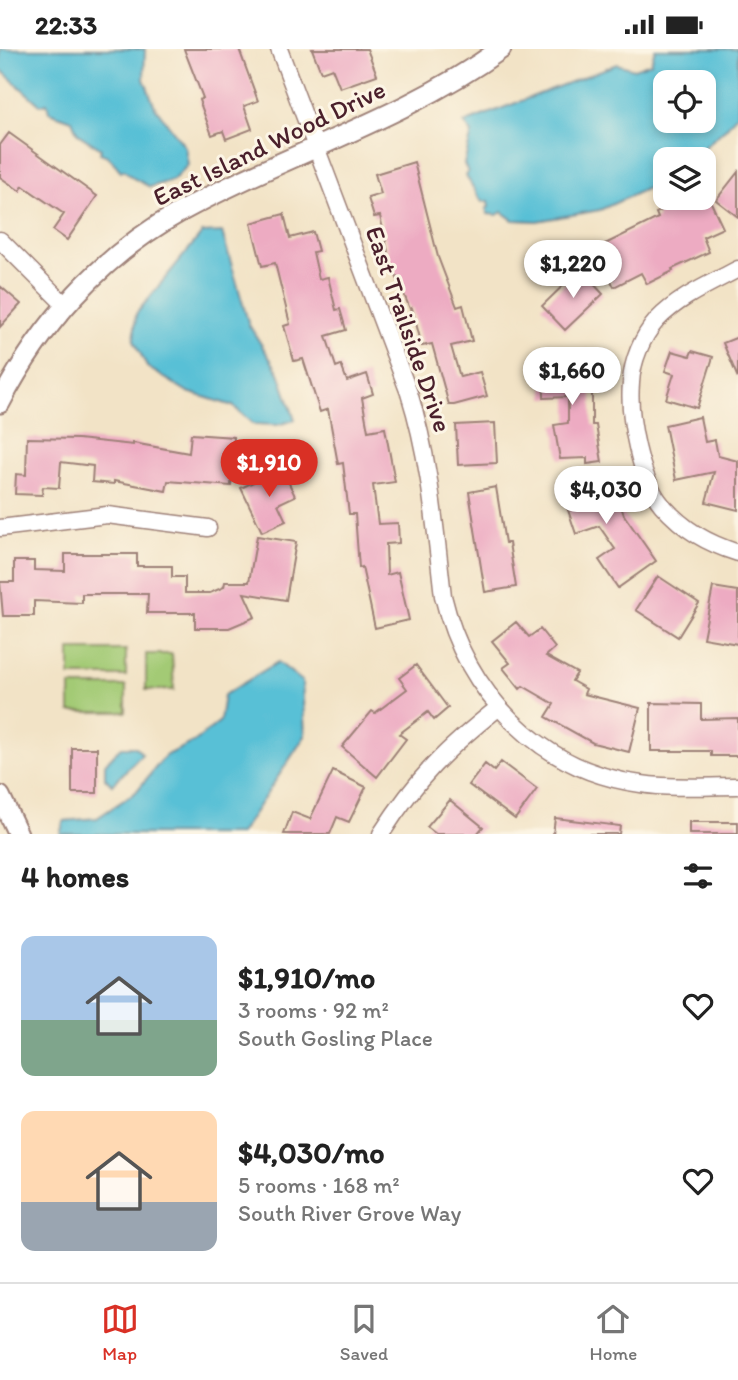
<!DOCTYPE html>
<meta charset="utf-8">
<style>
:root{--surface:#fff;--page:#f6f6f6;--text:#222;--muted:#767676;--line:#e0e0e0;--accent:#d93025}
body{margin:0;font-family:Itim,sans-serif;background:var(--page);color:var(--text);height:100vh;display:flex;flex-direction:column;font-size:26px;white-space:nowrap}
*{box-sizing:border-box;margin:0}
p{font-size:23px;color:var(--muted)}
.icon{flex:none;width:38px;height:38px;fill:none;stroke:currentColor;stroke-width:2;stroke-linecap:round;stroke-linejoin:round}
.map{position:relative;height:785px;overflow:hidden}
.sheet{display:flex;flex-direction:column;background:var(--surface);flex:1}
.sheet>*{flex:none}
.fabs{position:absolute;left:653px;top:21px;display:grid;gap:14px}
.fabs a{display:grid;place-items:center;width:63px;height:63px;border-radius:14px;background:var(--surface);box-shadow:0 4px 10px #0003;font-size:35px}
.price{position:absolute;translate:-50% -60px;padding:0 16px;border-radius:24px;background:#fff;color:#222;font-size:23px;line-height:46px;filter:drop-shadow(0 2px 4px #0008)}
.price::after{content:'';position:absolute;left:50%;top:42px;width:21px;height:16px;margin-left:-10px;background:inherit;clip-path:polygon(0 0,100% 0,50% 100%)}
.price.active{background:var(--accent);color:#fff}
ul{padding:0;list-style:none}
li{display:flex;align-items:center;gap:21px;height:175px;padding:0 21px}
li span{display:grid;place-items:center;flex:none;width:196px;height:140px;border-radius:14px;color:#555}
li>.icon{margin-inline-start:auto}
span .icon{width:84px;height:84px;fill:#fffc;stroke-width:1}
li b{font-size:30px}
h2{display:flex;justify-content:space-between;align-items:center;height:84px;padding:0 21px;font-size:30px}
.status{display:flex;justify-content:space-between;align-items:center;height:49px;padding:0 35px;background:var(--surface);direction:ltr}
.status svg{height:19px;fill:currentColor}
.menu{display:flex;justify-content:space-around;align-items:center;height:98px;border-top:2px solid var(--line);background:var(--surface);font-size:19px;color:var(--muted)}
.menu a{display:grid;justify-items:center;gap:4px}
.menu .active{color:var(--accent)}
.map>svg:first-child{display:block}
.pitch{fill:#a3ca74;stroke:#767450;stroke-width:2}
.water{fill:#59c0d6;stroke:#527080;stroke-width:2;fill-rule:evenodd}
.building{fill:#edabc2}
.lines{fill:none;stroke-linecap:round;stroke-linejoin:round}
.minor-casing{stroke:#9e8178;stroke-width:19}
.tertiary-casing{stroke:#9e8178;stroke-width:23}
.minor{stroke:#fff;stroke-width:16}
.tertiary{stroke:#fff;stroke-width:19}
.labels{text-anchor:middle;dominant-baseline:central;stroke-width:6;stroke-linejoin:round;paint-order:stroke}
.street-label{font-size:26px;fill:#4a1f2b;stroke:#fcf5e5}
</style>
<div class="status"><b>22:33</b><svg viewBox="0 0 49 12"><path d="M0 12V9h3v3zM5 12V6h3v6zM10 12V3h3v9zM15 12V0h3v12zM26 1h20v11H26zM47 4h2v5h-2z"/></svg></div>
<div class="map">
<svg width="738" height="785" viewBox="0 0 738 785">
<rect width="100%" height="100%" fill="#fcf5e5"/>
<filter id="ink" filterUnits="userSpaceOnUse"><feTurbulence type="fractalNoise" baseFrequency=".0143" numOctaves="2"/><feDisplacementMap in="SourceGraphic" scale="14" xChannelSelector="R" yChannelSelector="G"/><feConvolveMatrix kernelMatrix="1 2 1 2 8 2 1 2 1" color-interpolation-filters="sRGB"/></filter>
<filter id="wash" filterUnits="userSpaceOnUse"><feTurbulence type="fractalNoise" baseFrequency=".00686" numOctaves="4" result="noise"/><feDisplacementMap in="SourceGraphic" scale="28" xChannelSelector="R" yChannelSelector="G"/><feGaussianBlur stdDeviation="1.57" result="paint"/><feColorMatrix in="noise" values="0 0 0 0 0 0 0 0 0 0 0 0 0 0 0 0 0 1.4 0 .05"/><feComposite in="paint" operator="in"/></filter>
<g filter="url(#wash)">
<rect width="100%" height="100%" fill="#f2e3c6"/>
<!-- pitch -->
<path class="pitch" d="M 70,601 L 126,601 L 126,627 L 70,627 Z
M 146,605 L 172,605 L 174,641 L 146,641 Z
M 70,637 L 126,637 L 126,663 L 70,663 Z"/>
<!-- water -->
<path class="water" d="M 0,0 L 145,0 L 144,30 L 155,58 L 185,98 L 188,116 L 173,131 L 150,138 L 133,129 L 124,121 L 121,122 L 108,107 L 100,104 L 101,100 L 78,85 L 72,71 L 49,63 L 47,54 L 40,56 L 0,20 Z
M 655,0 L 738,0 L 738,64 L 726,79 L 691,110 L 665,110 L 665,131 L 600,161 L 537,172 L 513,171 L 502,163 L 497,166 L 488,165 L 486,160 L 489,158 L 488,152 L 482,153 L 466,127 L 468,123 L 464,115 L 472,84 L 464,74 L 617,15 L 634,20 L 651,14 ZM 665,33 L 704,33 L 704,72 L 665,72 Z
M 222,183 L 249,276 L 279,324 L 295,371 L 277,376 L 253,375 L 233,357 L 188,343 L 147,318 L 134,291 L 136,265 L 202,184 Z
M 278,613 L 302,632 L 305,687 L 240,785 L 60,785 L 64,772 L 97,769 L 136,743 L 165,707 L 194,693 L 220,672 L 224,646 Z
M 121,698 L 136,698 L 142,705 L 112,736 L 105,729 L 105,715 Z"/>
<g id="blocks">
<!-- building -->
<path class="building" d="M 184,0 L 239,0 L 258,52 L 244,57 L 252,80 L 226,90 L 223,82 L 212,86 L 199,51 L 203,49 Z
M 312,0 L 367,0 L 377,26 L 340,39 L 332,19 L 321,23 Z
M 9,84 L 97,147 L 67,191 L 53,181 L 64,165 L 23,137 L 20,142 L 0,128 L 0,96 Z
M 414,113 L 438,208 L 457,258 L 463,256 L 472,292 L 451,297 L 460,328 L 480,323 L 487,347 L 454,356 L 449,356 L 432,295 L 422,297 L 412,259 L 410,260 L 390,212 L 380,167 L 374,168 L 368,149 L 381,145 L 375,125 Z
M 738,123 L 738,168 L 716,151 Z
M 707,145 L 723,179 L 703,188 L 709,203 L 672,220 L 673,222 L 647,235 L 641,224 L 614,238 L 595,200 L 658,169 L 656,164 L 682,152 L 684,156 Z
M 284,165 L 290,189 L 313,183 L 318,202 L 313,203 L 319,230 L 328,228 L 336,261 L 340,260 L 346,281 L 326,287 L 336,318 L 341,316 L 347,332 L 367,325 L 373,345 L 362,349 L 368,382 L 385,379 L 395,433 L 373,436 L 378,475 L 398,474 L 399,494 L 386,495 L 387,526 L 398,523 L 409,571 L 375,579 L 362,518 L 359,519 L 355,465 L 349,465 L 343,414 L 338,415 L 328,360 L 320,363 L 303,310 L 294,312 L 284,277 L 290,275 L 275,214 L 262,217 L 251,174 Z
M 580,220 L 603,245 L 565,281 L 542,257 Z
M 0,237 L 21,255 L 0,278 Z
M 738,288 L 738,329 L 723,294 Z
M 672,302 L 690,307 L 692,302 L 713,308 L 697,359 L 666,350 L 674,325 L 665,322 Z
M 583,305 L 584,341 L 592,341 L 592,376 L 596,376 L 602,413 L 587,415 L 587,409 L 560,410 L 554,376 L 568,374 L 568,348 L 544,349 L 543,306 Z
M 700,368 L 705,393 L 715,391 L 718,407 L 738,412 L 738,461 L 706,453 L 714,423 L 676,431 L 665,376 Z
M 495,374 L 497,414 L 458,416 L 456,376 Z
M 191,385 L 234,388 L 231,437 L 168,432 L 166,442 L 114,432 L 114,435 L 92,433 L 93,417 L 61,413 L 59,439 L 43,438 L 42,446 L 15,445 L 16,425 L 26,426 L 27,389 L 78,390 L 133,396 L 133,394 L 189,404 Z
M 282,419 L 295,447 L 278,455 L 286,472 L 262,483 L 241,439 Z
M 594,422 L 602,447 L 616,442 L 624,466 L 656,512 L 618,539 L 599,511 L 615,500 L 599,477 L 576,485 L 559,434 L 563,433 L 562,428 Z
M 496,438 L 505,494 L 509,494 L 516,538 L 485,543 L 469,443 Z
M 257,487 L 296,493 L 286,551 L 244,544 L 255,568 L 229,579 L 195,579 L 195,564 L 147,564 L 148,545 L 82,545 L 82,554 L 34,552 L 34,567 L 3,567 L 0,533 L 14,533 L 14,512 L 34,512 L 34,521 L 65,522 L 65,505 L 137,505 L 137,517 L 172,517 L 172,528 L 185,528 L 185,544 L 210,544 L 224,538 L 225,533 L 249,533 Z
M 658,527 L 699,554 L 678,588 L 636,561 Z
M 713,538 L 738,542 L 738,595 L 703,589 Z
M 516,573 L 529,588 L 540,580 L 555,599 L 546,607 L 577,624 L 572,632 L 586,640 L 584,645 L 640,659 L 629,703 L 593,694 L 546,668 L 554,655 L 523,637 L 520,640 L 503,619 L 510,614 L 492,592 Z
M 416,616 L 448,659 L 434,671 L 428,663 L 399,685 L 406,690 L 377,728 L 342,698 L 372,662 L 375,664 L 407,640 L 399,629 Z
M 651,654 L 701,655 L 701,670 L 738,669 L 738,707 L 711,707 L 711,702 L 651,702 Z
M 72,699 L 97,699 L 97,744 L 72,744 Z
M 501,713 L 537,740 L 515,770 L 469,736 L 485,715 L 494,722 Z
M 333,722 L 366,738 L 349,773 L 337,768 L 330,785 L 284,785 L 292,763 L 310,770 Z
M 450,751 L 483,778 L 477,785 L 436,785 L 427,778 Z
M 555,769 L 620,777 L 619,785 L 553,785 Z
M 689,773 L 738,773 L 738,785 L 689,785 Z"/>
</g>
</g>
<g filter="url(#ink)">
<use href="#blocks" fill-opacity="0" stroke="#9e8178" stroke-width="2"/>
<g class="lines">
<defs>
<path id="minor" d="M 279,0 L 409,344 C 430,410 435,478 443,547 C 466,644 540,722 641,735 C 673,740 706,737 738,737
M 0,191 L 65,256
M 738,220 C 710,235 679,248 657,271 C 642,288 632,312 631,334 C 628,369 640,430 662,456 C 684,481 707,494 738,504
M 0,479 L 107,466 L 208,479
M 381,785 C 417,729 446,700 498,659"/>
<path id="tertiary" d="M 0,354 C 41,275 101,207 180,163 C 285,105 403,71 501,0
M 0,747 L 18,785"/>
</defs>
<!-- minor casing -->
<use href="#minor" class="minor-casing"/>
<!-- tertiary casing -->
<use href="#tertiary" class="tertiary-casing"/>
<!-- minor -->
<use href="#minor" class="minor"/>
<!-- tertiary -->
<use href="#tertiary" class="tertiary"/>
</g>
</g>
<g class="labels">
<!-- street labels -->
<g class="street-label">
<text transform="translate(269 94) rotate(-26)">East Island Wood Drive</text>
<text transform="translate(409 280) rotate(71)">East Trailside Drive</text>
</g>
</g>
</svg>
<div class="fabs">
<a><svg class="icon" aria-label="locate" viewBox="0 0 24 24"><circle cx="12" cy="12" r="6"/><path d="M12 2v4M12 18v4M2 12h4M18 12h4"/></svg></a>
<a><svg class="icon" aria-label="layers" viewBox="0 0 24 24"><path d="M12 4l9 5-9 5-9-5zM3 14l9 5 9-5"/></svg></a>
</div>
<b class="price" style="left:573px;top:251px">$1,220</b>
<b class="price" style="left:572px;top:358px">$1,660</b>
<b class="price active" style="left:269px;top:450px">$1,910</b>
<b class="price" style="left:606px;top:477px">$4,030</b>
</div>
<section class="sheet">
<h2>4 homes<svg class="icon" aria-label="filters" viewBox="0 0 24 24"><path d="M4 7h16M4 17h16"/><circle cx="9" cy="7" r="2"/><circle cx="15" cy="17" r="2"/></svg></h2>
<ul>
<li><span style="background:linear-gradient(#a9c7e8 60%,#7fa58c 0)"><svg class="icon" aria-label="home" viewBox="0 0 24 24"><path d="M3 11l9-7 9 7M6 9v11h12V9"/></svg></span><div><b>$1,910/mo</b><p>3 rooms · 92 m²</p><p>South Gosling Place</p></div><svg class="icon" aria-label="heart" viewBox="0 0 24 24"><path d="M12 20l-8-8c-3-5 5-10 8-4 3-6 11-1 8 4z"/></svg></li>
<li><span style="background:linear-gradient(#ffd9b3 65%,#9aa5b1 0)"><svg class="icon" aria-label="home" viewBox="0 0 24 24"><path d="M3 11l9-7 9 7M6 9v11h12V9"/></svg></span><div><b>$4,030/mo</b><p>5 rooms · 168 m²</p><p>South River Grove Way</p></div><svg class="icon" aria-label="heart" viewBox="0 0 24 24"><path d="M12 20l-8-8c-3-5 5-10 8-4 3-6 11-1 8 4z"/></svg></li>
</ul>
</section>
<nav class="menu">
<a class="active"><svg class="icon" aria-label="map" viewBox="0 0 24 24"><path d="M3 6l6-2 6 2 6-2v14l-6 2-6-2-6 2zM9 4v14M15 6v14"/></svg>Map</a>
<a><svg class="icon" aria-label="saved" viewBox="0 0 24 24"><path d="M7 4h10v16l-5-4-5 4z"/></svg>Saved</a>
<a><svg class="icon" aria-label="home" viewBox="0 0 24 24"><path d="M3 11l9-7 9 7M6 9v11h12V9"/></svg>Home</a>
</nav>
